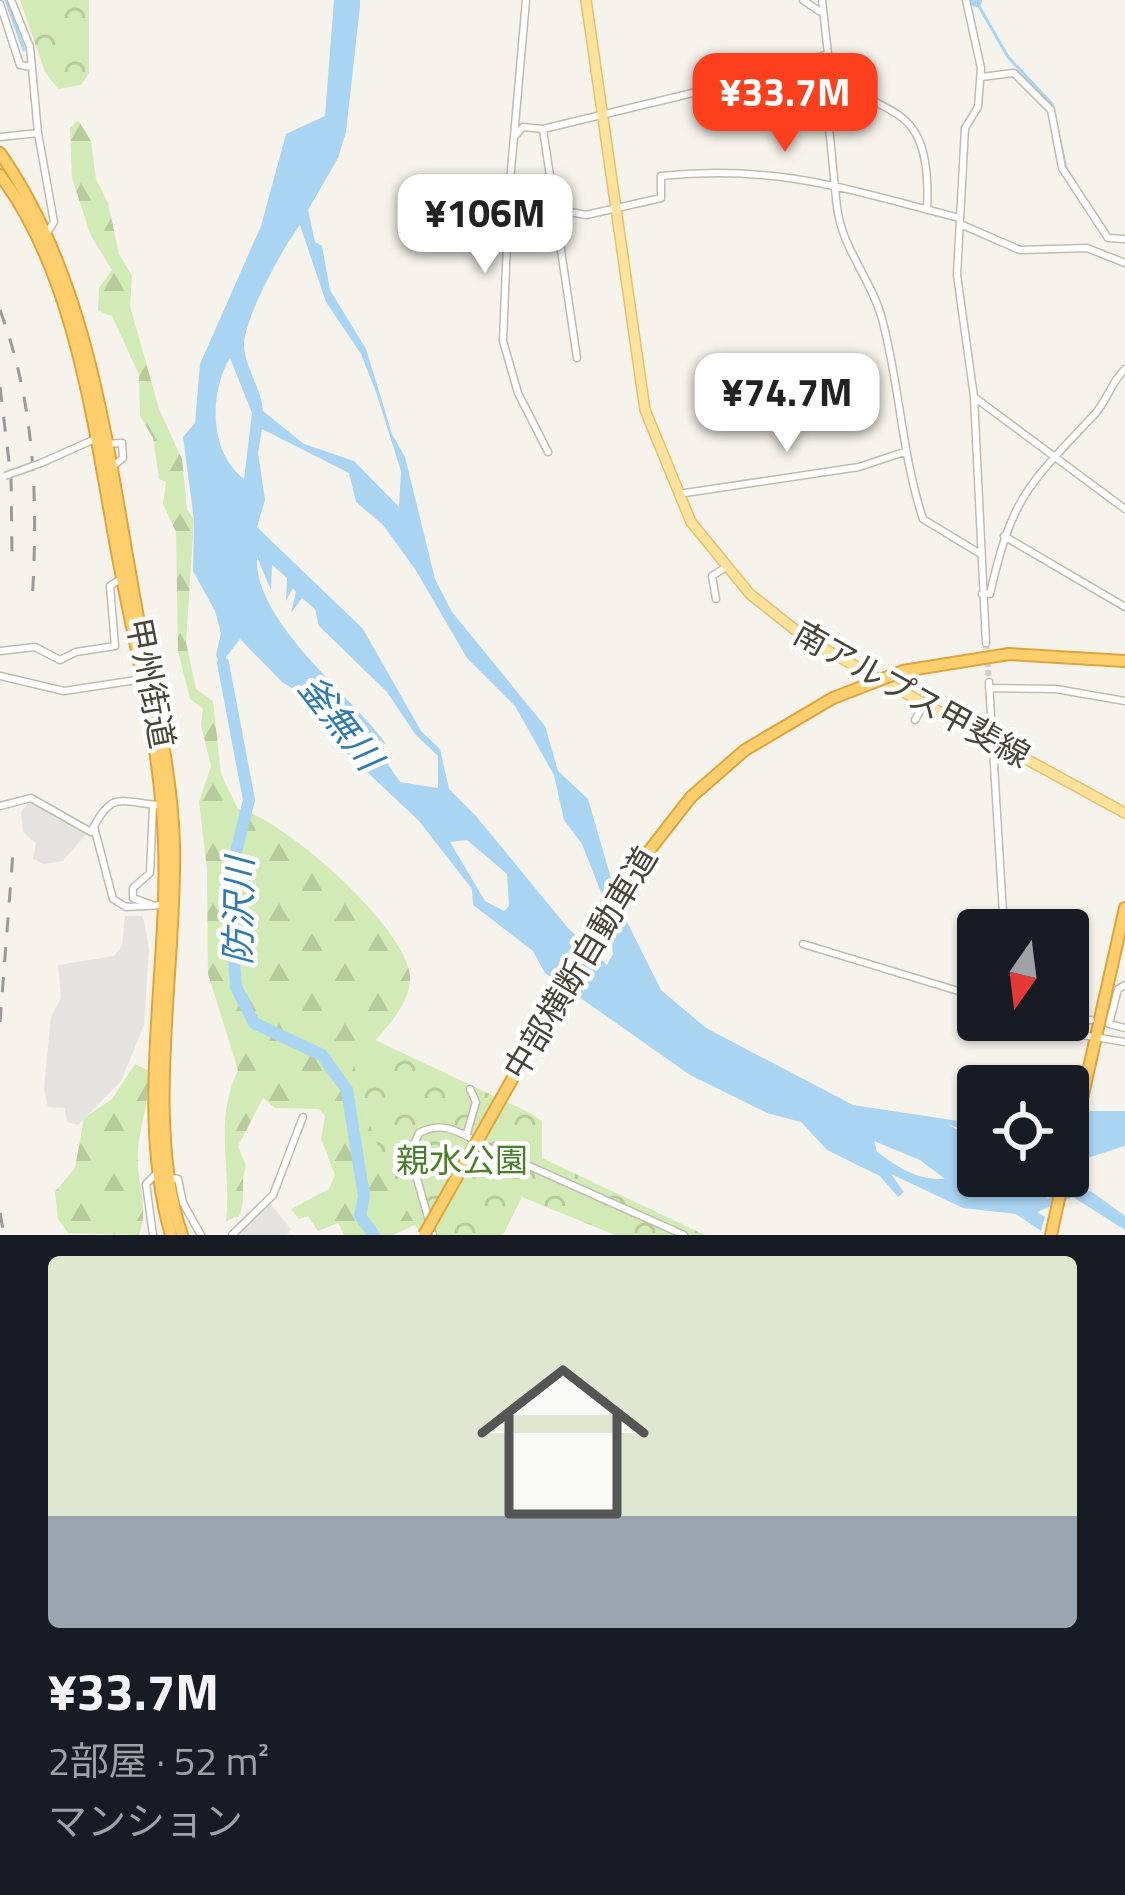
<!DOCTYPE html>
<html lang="ja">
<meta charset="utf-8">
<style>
:root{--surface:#171b24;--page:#242831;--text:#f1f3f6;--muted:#9ea1a6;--line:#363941;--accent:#fc3f1d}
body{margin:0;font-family:"Titillium Web","Noto Sans JP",sans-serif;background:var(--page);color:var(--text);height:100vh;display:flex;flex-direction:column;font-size:45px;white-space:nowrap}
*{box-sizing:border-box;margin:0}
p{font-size:39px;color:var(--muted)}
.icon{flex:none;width:66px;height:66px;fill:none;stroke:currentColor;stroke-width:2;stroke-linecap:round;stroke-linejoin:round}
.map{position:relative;height:1235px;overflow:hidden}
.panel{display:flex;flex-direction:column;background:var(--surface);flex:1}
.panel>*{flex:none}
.needle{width:78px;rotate:194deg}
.buttons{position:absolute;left:957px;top:909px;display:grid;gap:24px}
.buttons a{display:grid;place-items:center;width:132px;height:132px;border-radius:12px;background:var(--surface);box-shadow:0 3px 9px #0004;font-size:60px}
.price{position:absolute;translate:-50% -102px;padding:0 27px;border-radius:24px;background:#fff;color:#222;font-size:39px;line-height:78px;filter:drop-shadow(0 3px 6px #0008)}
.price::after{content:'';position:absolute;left:50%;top:72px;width:36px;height:27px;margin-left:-18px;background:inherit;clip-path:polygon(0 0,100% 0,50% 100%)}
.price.current{background:var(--accent);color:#fff}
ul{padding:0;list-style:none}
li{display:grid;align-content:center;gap:24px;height:636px;padding:0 48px}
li+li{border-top:3px solid var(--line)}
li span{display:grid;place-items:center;height:372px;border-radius:12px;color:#555}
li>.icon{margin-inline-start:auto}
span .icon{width:216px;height:216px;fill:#fffc;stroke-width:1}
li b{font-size:51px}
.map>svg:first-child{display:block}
.forest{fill:url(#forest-firs)}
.park{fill:url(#park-crowns)}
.parking{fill:#e5e3e0}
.water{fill:#a9d4f2;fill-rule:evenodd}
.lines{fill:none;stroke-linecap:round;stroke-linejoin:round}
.stream{stroke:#a9d4f2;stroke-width:3}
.river{stroke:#a9d4f2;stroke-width:12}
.minor-tunnel{stroke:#d4d0c8;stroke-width:6;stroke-dasharray:6 3;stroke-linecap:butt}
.minor-casing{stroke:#c2bbae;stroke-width:9}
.major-casing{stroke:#e6c16a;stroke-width:12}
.highway-casing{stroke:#e0a43c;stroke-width:14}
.minor{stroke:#fff;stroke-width:6}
.major{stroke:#ffe39c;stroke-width:9}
.highway{stroke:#ffcf6e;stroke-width:10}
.rail{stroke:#9a9a9a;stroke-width:3;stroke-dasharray:15 15;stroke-linecap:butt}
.minor-bridge-casing{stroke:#c2bbae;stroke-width:9;stroke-linecap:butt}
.highway-bridge-casing{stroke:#e0a43c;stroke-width:14;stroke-linecap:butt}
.minor-bridge{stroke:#fff;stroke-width:6}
.highway-bridge{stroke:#ffcf6e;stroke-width:10}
.labels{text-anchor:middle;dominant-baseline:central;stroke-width:9;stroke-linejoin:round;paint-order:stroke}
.street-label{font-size:33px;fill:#4b4439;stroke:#fff}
.park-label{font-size:33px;fill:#4a7f2a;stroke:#fff}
.water-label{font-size:36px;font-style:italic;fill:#2e7ab2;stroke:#fff}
</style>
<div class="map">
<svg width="1125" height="1235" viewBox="0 0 1125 1235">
<defs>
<pattern id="forest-firs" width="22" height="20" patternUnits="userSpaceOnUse" patternTransform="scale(3)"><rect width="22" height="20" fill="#d2eab5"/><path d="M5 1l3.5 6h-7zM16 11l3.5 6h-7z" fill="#b6ca9c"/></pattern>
<pattern id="park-crowns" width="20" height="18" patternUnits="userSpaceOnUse" patternTransform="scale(3)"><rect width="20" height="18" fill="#d2eab5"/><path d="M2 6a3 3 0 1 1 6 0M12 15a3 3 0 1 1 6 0" fill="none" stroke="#b6ca9c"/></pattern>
</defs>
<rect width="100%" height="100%" fill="#f6f3ec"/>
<!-- forest -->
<path class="forest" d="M 78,120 L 91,141 L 96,179 L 108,203 L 119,254 L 132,276 L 130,306 L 159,409 L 182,459 L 187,509 L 194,520 L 186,642 L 196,689 L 213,701 L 221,774 L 238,809 C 280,815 414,933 410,980 C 408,1016 367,1042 351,1072 L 389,1177 L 417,1224 L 393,1235 L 344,1235 L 338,1223 L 318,1231 L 308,1216 L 299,1219 L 291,1209 L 329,1189 L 335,1175 L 321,1139 L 325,1116 L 319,1109 L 275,1108 L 263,1098 L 238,1146 L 246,1166 C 239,1185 247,1198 239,1216 L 226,1221 C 232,1166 213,1124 238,1070 L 208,974 L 207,869 L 199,802 L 211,766 L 201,725 L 203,709 L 190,699 L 178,651 L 176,532 L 163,504 L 166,482 L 159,479 L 153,438 L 140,416 L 139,375 L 112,316 L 98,311 L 99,288 L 112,270 L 91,236 L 72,178 L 70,128 Z
M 135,1064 L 149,1071 C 150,1099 141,1122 138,1149 C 135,1180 150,1204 139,1235 L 68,1233 L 58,1219 L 55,1192 L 75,1168 L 84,1118 L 112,1099 Z"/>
<!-- park -->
<path class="park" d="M 20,0 L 89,0 L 89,73 L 81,85 L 58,89 L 45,72 Z
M 375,1040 L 526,1111 L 542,1121 L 542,1158 L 705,1235 L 615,1235 L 522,1197 L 503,1235 L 421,1235 L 389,1178 L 351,1072 L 365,1046 Z"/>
<!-- parking -->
<path class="parking" d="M 31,800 L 87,833 L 63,861 L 44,864 L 33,859 L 36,843 L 23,832 L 21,812 Z
M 125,916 L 143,916 L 149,949 L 144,1025 L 121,1081 L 78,1125 L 67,1122 L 65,1108 L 48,1107 L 44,1088 L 51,1017 L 61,998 L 58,965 L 114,956 L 122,946 Z
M 269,1202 L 291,1229 L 287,1235 L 236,1235 Z"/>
<!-- water -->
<path class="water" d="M 334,0 L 360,0 L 360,6 L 346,132 L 338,158 L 308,210 L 315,242 L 322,246 L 330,290 L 366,349 L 392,434 L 405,457 L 435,579 L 452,612 L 545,726 L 558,771 L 588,799 L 619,906 L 661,990 L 706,1028 L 853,1105 L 978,1124 L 978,1134 L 947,1124 L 978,1142 L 978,1176 L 1047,1181 L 1007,1184 L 1048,1198 L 1072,1186 L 1092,1192 L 1125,1216 L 1125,1230 L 1073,1197 L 1037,1212 L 1045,1217 L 1041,1231 L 1016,1214 L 963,1208 L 891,1174 L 904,1192 L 898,1197 L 880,1176 L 827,1150 L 801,1122 L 767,1113 L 690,1075 L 545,973 L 533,951 L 473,905 L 472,889 L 419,821 L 330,737 L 313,701 L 282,682 L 240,639 L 226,657 L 225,677 L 216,655 L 221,633 L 215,611 L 193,571 L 194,520 L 183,437 L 195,423 L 200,364 L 261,226 L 286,134 L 325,116 ZM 300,225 L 326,302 L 361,354 L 376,392 L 401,471 L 399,507 L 354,461 L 304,444 L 263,411 C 261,388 246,369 244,347 C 242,322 284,245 300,225 ZM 230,358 L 252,413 L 244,479 C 209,453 209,392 230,358 ZM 262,429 L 349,473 L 356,502 L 383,525 L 415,569 L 467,658 L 515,706 L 554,775 L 564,820 L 582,844 L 610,915 L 613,954 L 607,965 L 568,928 L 475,815 L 449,789 L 440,749 L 421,731 L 363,629 L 257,527 L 265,500 L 258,453 ZM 257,557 L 271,590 L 272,565 L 287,578 L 286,601 L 293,588 L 296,592 L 291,613 L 302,598 L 315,609 L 319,626 L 387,692 L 415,734 L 438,756 L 438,788 L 400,782 L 366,732 L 387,745 C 350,694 253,621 257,557 ZM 467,840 L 507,874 L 509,906 L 504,911 L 485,901 L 450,842 ZM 874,1141 L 920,1160 L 945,1179 C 916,1180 899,1168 877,1152 Z
M 1090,1111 L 1125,1111 L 1125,1146 L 1068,1164 L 1068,1142 Z"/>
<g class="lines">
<!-- stream -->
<path class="stream" d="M 6,0 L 24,50
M 976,1 L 1008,57 L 1052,104 L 1066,168
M 1068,1002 L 1069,1009"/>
<!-- river -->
<path class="river" d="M 975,0 L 976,1
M 223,663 L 249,800 L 234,860 L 231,917 L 236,987 L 254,1023 L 322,1055 L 347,1090 L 364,1196 L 360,1216 L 374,1235"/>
<!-- minor-tunnel -->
<path class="minor-tunnel" d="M 986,643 L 989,682"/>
<defs>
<path id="minor" d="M 526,0 L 509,193 L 503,341 L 518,393 L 548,452
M 803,0 L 819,11
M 966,0 L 981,68 L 978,107 L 965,128 L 957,275 L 974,397 L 986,643
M 0,4 L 20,65 L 32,67
M 828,54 C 862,131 934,78 927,210
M 814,61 C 831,109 831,158 837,207 C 842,249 872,280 882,319 C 900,385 901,452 923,519 L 979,553
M 981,77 L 1014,73 L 1051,110 L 1062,168 L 1108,238 L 1125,239
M 704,84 L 748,79 L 828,54 L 822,0
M 38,133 L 54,222 L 48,231
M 515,136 L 523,127 L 543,129
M 0,137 L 38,133 L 30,47 L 11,0
M 510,212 L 554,209 L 586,215 L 661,198 L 661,176 C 779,164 849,190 960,218
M 960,224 L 1020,250 L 1087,248 L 1125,263
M 577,358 L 543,129 L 705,90
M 974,397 L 1125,509
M 106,444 L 122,443 L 123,458 L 112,467
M 41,463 L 95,439
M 678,494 L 859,467 L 904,452
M 1004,536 L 1125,607
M 982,594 L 990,594 C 1012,497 1027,486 1093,416 C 1107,402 1111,382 1125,369
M 716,599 L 712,576 L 726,567
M 0,651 L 35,647 L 60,660 L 76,652 L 115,646 L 110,586 L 122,578
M 0,676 L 64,691 L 143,679
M 989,682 L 1004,930
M 989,688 L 1056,689 L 1125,701
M 915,720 L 924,704
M 0,806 L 31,798 L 91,832 C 113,788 120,803 161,805
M 94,827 L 113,899 L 126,907 L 164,905
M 150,904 L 133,898 L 133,888 L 150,873 L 153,806
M 803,944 L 978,997
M 1125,985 L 1118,989 L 1109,1024 L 1125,1028
M 1019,1020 L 1020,1025 L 1125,1042
M 1019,1021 L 1091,1020
M 467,1133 L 476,1102 L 470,1089
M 172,1178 L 178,1179 L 183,1203 L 201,1235
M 153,1235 L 146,1184 L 156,1174
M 232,1235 L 273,1195 L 303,1117
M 433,1235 L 410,1154 L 419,1133 C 447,1118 465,1137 489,1148 L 684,1235"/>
<path id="major" d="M 586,0 L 645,410 L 691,522 L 750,594 L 808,640 L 1125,813"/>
<path id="highway" d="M 0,153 C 92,285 108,456 137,612 C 151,689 172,766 174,845 C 177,965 144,1123 182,1235
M 0,175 C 80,280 96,446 121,573 C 139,663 161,753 164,844 C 169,972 135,1111 171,1235
M 903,671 L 1009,654 L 1125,661
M 691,797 L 745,750 L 833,698
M 1068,1161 L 1125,908
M 1051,1235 L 1064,1176"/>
</defs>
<!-- minor casing -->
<use href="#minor" class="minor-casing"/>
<!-- major casing -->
<use href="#major" class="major-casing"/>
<!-- highway casing -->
<use href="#highway" class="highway-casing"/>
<!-- minor -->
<use href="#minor" class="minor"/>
<!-- major -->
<use href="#major" class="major"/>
<!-- highway -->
<use href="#highway" class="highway"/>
<!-- rail -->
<path class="rail" d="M 0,310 C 36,407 38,502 32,604
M 0,387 L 11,478 L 12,552
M 0,1022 L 13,853
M 0,1213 L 4,1235"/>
<defs>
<path id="minor-bridge" d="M 5,476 L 41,463"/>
<path id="highway-bridge" d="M 833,698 L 903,671
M 424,1235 L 621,887 L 691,797"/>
</defs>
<!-- minor-bridge casing -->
<use href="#minor-bridge" class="minor-bridge-casing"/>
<!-- highway-bridge casing -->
<use href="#highway-bridge" class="highway-bridge-casing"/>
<!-- minor-bridge -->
<use href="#minor-bridge" class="minor-bridge"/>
<!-- highway-bridge -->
<use href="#highway-bridge" class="highway-bridge"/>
</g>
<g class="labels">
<!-- street labels -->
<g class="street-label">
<text transform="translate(151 683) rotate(79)">甲州街道</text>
<text transform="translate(912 694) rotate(29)">南アルプス甲斐線</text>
<text transform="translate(580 963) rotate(-59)">中部横断自動車道</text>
</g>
<!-- park labels -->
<g class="park-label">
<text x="462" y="1160">親水公園</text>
</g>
<!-- water labels -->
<g class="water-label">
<text transform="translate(341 722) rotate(52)">釜無川</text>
<text transform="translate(238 911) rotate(-89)">防沢川</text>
</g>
</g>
</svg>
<div class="buttons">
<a><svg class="needle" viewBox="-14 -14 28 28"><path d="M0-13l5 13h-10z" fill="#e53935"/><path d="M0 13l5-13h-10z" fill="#9ea1a6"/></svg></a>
<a><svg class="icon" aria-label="locate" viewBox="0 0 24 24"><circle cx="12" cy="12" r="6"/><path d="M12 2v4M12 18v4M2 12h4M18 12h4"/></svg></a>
</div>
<b class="price current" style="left:785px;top:155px">¥33.7M</b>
<b class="price" style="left:485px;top:276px">¥106M</b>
<b class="price" style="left:787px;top:455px">¥74.7M</b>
</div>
<section class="panel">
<ul>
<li><span style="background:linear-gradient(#dfe7d0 70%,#9aa5b1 0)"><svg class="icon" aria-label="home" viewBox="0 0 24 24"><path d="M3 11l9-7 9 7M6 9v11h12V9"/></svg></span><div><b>¥33.7M</b><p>2部屋 · 52 m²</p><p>マンション</p></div></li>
</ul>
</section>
